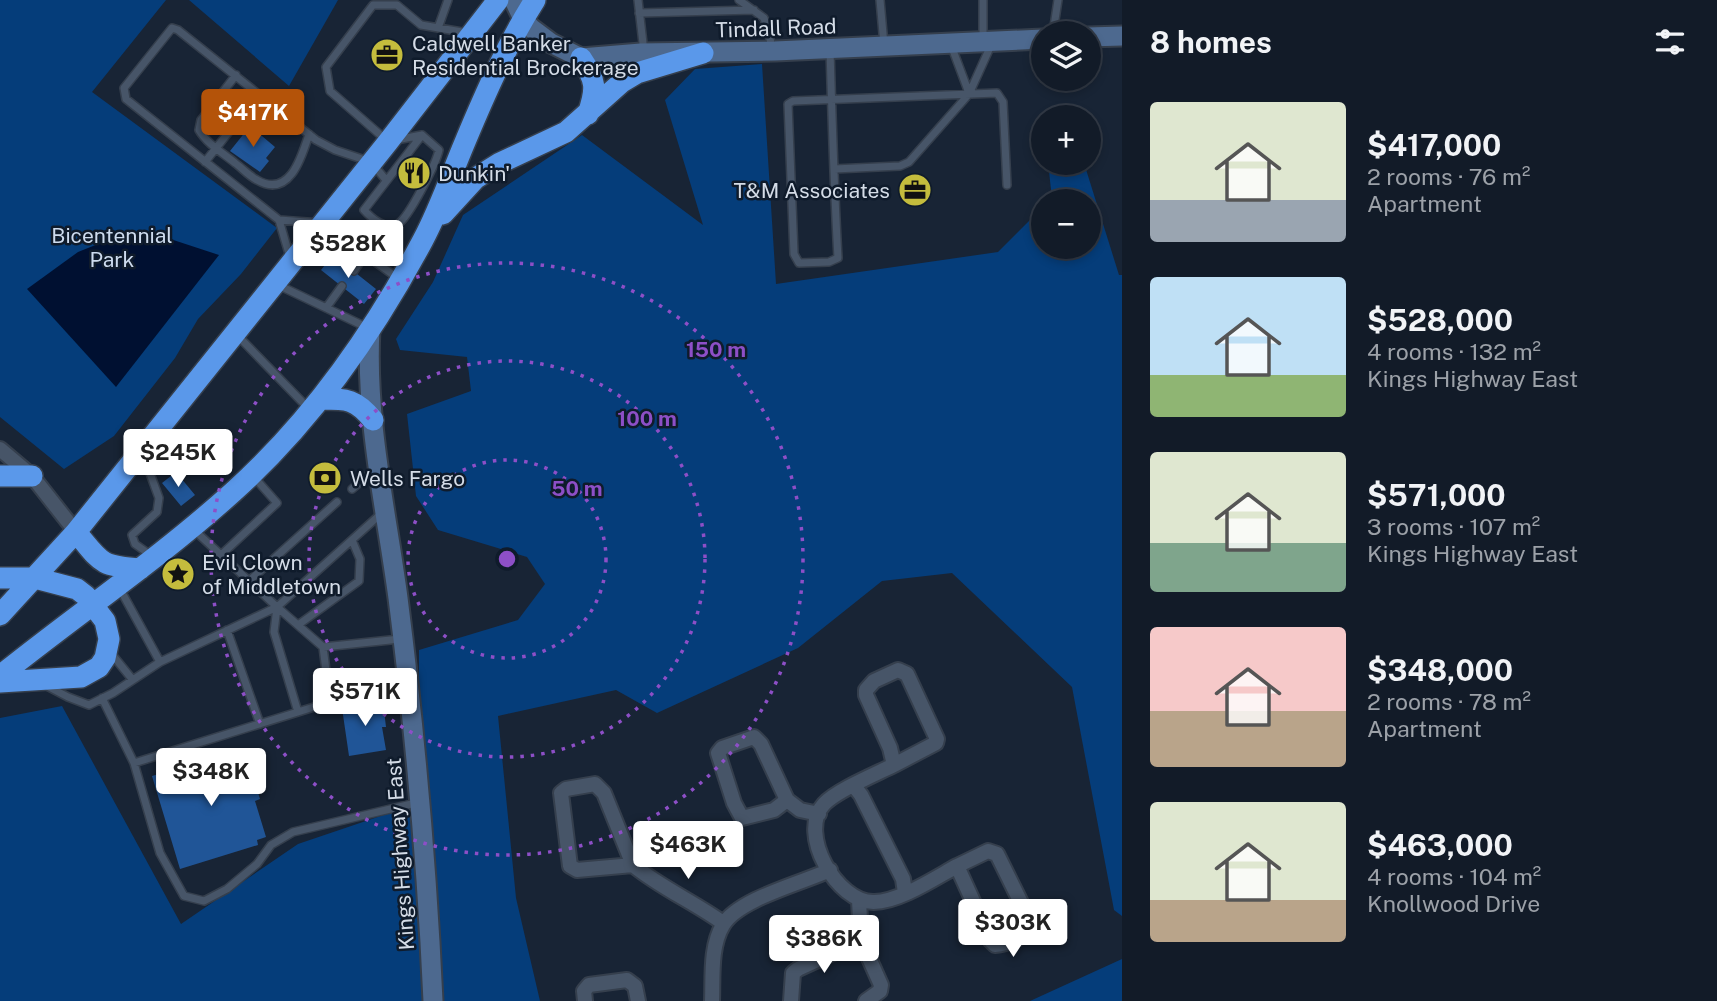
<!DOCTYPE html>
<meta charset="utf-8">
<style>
:root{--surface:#121b28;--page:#1b2430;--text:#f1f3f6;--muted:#9ca1a8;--line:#313945;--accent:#b45309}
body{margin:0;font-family:"Public Sans",sans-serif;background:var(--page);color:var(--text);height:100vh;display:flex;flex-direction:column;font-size:26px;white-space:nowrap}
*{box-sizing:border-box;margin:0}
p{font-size:23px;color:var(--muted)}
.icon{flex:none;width:38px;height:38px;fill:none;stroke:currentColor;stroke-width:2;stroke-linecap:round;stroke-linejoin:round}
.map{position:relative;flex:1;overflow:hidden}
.side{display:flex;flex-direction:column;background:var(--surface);width:595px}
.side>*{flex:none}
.fabs{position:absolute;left:1031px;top:21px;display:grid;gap:14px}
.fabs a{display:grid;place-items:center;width:70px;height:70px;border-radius:50%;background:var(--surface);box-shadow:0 4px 10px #0003,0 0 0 2px var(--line);font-size:35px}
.price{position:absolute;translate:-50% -60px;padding:0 16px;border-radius:7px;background:#fff;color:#222;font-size:23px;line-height:46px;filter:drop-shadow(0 2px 4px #0008)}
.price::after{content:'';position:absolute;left:50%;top:42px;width:21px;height:16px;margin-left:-10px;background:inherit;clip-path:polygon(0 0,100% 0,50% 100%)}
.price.selected{background:var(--accent);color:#fff}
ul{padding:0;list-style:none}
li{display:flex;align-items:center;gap:21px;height:175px;padding:0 28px}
li span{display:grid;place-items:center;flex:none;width:196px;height:140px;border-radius:7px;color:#555}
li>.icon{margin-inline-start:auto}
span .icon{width:84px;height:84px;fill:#fffc;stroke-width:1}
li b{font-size:30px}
h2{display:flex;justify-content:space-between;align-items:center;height:84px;padding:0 28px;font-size:30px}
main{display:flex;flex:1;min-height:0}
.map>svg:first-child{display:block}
.green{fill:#053d7a}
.water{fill:#001031}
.building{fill:#205597}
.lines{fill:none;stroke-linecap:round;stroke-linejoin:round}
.lane-casing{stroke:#353f4d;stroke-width:10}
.street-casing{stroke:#353f4d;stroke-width:18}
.secondary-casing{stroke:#353f4d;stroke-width:23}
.highway-casing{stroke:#353f4d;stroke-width:24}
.lane{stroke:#475568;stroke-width:7}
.street{stroke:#475568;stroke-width:14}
.secondary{stroke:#4d698f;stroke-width:19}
.highway{stroke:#5a98ea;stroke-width:21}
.ring{fill:none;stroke:#8d4fc7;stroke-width:3.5;stroke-dasharray:3.5 7}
.labels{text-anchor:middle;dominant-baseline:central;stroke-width:5;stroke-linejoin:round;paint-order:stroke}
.street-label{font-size:21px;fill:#d4dce7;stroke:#0f1b2b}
.poi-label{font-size:21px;fill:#d4dce7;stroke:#0f1b2b;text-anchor:start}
.park-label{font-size:21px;fill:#cddbee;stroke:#0f1b2b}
.centre{fill:#8d4fc7;stroke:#0f1b2b;stroke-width:3.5}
.ring-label{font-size:21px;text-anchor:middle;font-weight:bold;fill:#8d4fc7;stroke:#0f1b2b;stroke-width:5;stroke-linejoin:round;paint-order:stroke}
</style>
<main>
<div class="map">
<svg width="1122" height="1001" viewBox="0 0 1122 1001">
<rect width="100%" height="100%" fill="#182435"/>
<!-- green -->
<path class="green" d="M 0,0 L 166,0 L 92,92 L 277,228 L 241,274 L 198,319 L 175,358 L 114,436 L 64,469 L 0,417 Z
M 189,0 L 338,0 L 289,86 Z
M 762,64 L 776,284 L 998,252 L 1043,207 L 1043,247 L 1088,247 L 1088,201 L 1049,201 L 1052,198 L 1048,163 L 1084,163 L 1119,275 L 1122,275 L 1122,916 L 1114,910 L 1072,687 L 952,573 L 882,581 L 798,648 L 657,713 L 616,690 L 498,716 L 516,898 L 540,1001 L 0,1001 L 0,718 L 62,706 L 181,924 L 298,844 L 419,803 L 419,650 L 518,620 L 545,584 L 527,557 L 438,530 L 416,496 L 407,414 L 471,391 L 467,357 L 400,350 L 396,339 L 433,282 L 463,215 L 582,135 L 703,225 L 665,100 L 695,69 Z
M 1122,959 L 1122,1001 L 1030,1001 Z"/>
<!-- water -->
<path class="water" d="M 152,233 L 219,255 L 116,387 L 27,289 L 78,252 L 103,242 Z"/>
<!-- building -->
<path class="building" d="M 250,126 L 275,147 L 266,158 L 269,161 L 260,172 L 230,151 Z
M 413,156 L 429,167 L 415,189 L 399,179 Z
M 333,255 L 376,289 L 364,304 L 321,270 Z
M 176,472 L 195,495 L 181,506 L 162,483 Z
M 383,702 L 386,727 L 382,727 L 386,750 L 349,756 L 342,708 Z
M 244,748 L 260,799 L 255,801 L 266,837 L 257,840 L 258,845 L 180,869 L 152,776 Z"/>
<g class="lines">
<defs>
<path id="lane" d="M 638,0 L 644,52
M 739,0 L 764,18 L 773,50
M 880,0 L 884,45
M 639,13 L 754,10
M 438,28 L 448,0
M 1053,33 L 1058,0
M 983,41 L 983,0
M 951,45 L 969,93
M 830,49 C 832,119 834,189 838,258 L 829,262 L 799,263 L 794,254 L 788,104 L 793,101 L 997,93 L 1003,102 L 1007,185
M 236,75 L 201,120 L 199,130 C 207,144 223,153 235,163 C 242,168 249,176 257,180 C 290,199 302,156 309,134
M 385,139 L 330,91 L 326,67 L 373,5 L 397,5 L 421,25 L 468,33
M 396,140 L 422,135 L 439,150 C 436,164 409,217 398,224 C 386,231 371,218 364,210 L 422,135
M 205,162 L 259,94
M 834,169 L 900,166 L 909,162 L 969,94 L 992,43
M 386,180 L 371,162 L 335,150 L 316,140 L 178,30 L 172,28 L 124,88 L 126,99 L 279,220 L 321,223 L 399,279
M 279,220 L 290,257
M 354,271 L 365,255
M 276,284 L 366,327
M 326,308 L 342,286
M 238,336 L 308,408
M 143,454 L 159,498 L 157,512 L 132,535 L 135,544 L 152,556
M 352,489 L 375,469
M 192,528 L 277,607 L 383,512
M 221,555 L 277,503 L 254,477
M 249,581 L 337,502
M 120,589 L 160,662
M 277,607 L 323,647 L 400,639
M 277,607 L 274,632 L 298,712
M 298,625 L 359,581 L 360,559 L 352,540
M 227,630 L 260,724
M 323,647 L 330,702 L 406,691
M 110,652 L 132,679
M 47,686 L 68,697 L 89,705 L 113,693 L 160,662 L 277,607
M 102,698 L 134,763 L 160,853 L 184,896 L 204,901 L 227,889 L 257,864 L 271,845 L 293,832 L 420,802
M 134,763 L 330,702"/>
<path id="street" d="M 0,449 L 32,476 L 76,532
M 898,670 L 907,674 L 937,739 L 936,743 L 894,765 L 890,748 L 866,695 L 866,690 L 874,681 Z
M 754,737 L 761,744 L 787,800 L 774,810 L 742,818 L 734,803 L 718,753 L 722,748 Z
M 894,765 C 876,774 837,790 824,804 C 797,833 837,903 874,902 C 899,902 935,878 957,866
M 595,784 L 604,793 L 633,865 L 577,870 L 570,866 L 561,793 L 566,789 Z
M 854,786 L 861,795 L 903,879 L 905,893
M 787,800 L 800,810 L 819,814
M 988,851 L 997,854 L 1031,923 C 1029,936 1008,944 995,945 L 991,941 L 957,866 Z
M 633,865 C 661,888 694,902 723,923
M 859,900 L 861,940
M 585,1001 L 584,991 L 589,985 L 627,980 L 635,986 L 638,1001
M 712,1001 C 713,978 710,946 723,925 C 738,899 802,883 830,870
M 791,1001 L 793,973 L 798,969 L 861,940 L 881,985 L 880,991 L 866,1001"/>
<path id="secondary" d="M 514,0 L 523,19 L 531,28 L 551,43 L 581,58 L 641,53 L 775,51 L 1043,39
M 1088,37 L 1122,36
M 370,329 C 365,419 386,509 398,598 C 415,732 427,866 433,1001"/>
<path id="highway" d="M 581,58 C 596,80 597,88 588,114
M 443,214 L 476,178 L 500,163 L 566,132 L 622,82 L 637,73 L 703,53
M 320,399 C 346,399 355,398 373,420
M 0,476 L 32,476
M 76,532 C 101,562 99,566 140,569
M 0,578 L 35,578 L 77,589 L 86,596 L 105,621 L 109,639 L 105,658 L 99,667 L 81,677 L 0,682
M 0,615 L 76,532 L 388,142 L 498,0
M 0,676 C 77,614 159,559 233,492 C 311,422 374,332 423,240 C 440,208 451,175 465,142 C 485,94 507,44 535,0"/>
</defs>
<!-- lane casing -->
<use href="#lane" class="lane-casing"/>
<!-- street casing -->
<use href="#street" class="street-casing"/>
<!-- secondary casing -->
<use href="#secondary" class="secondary-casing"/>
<!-- highway casing -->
<use href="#highway" class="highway-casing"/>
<!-- lane -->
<use href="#lane" class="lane"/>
<!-- street -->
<use href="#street" class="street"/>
<!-- secondary -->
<use href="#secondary" class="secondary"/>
<!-- highway -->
<use href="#highway" class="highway"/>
</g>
<!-- distance rings -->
<g class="ring">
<circle cx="507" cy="559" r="99"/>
<circle cx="507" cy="559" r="198"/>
<circle cx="507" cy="559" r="296"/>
</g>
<!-- icons -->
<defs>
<symbol id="office-disc" viewBox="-11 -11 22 22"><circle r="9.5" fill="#c4bc3d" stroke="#0f1b2b"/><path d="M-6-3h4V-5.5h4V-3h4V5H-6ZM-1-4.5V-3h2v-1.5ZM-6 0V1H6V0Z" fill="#111"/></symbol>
<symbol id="restaurant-disc" viewBox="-11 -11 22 22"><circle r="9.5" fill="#c4bc3d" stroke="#0f1b2b"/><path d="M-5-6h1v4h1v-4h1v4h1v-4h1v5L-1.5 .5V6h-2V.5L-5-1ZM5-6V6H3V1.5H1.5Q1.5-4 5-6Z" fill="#111"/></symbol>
<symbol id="bank-disc" viewBox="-11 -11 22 22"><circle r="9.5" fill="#c4bc3d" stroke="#0f1b2b"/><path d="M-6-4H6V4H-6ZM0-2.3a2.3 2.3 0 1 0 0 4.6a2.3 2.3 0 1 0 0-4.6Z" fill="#111"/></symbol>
<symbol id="sight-disc" viewBox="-11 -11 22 22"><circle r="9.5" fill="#c4bc3d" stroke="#0f1b2b"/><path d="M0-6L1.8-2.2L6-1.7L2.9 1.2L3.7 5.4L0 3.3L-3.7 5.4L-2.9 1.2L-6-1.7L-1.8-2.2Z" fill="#111"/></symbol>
</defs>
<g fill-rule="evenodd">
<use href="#office-disc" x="368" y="36" width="38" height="38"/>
<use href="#restaurant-disc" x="395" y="154" width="38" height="38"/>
<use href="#office-disc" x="896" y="171" width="38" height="38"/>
<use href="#bank-disc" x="306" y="459" width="38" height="38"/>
<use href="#sight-disc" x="159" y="555" width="38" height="38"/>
</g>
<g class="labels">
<!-- street labels -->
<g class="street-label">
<text transform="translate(776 28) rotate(-2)">Tindall Road</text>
<text transform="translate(400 854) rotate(-94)">Kings Highway East</text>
</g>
<!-- poi labels -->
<g class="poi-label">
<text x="412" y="43">Caldwell Banker<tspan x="412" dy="24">Residential Brockerage</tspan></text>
<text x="438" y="173">Dunkin'</text>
<text x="890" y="190" text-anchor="end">T&amp;M Associates</text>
<text x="350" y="478">Wells Fargo</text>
<text x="202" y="562">Evil Clown<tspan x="202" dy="24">of Middletown</tspan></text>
</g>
<!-- park labels -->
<g class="park-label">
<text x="112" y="235">Bicentennial<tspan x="112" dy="24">Park</tspan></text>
</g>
</g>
<circle cx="507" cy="559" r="10" class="centre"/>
<g class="ring-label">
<text x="716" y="357">150 m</text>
<text x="647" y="426">100 m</text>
<text x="577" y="496">50 m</text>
</g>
</svg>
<div class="fabs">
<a><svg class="icon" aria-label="layers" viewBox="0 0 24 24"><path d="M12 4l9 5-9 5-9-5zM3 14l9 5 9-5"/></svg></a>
<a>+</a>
<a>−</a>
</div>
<b class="price selected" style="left:253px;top:149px">$417K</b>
<b class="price" style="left:348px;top:280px">$528K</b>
<b class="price" style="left:178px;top:489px">$245K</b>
<b class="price" style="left:365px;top:728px">$571K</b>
<b class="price" style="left:211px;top:808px">$348K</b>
<b class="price" style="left:688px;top:881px">$463K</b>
<b class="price" style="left:1013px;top:959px">$303K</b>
<b class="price" style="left:824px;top:975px">$386K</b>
</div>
<section class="side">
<h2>8 homes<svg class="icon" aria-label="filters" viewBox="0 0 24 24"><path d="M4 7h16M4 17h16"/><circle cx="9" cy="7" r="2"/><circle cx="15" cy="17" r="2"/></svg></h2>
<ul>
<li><span style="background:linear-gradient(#dfe7d0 70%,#9aa5b1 0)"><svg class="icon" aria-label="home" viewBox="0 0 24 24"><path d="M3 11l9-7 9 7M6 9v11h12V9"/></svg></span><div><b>$417,000</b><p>2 rooms · 76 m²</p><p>Apartment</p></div></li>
<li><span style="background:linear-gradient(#bfe0f5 70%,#8fb573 0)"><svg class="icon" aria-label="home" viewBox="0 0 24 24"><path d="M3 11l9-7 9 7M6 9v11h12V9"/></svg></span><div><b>$528,000</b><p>4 rooms · 132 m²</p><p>Kings Highway East</p></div></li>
<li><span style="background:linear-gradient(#dfe7d0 65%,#7fa58c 0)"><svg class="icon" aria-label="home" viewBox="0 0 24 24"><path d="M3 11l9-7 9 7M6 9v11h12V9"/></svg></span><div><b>$571,000</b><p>3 rooms · 107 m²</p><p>Kings Highway East</p></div></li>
<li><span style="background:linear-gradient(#f6c9c9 60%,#b9a48a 0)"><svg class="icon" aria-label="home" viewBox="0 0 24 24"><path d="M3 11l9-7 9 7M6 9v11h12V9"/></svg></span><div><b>$348,000</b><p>2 rooms · 78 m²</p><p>Apartment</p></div></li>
<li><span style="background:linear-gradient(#dfe7d0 70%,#b9a48a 0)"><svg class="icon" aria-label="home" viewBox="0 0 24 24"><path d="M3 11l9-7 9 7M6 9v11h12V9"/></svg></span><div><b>$463,000</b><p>4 rooms · 104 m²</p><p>Knollwood Drive</p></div></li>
</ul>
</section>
</main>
